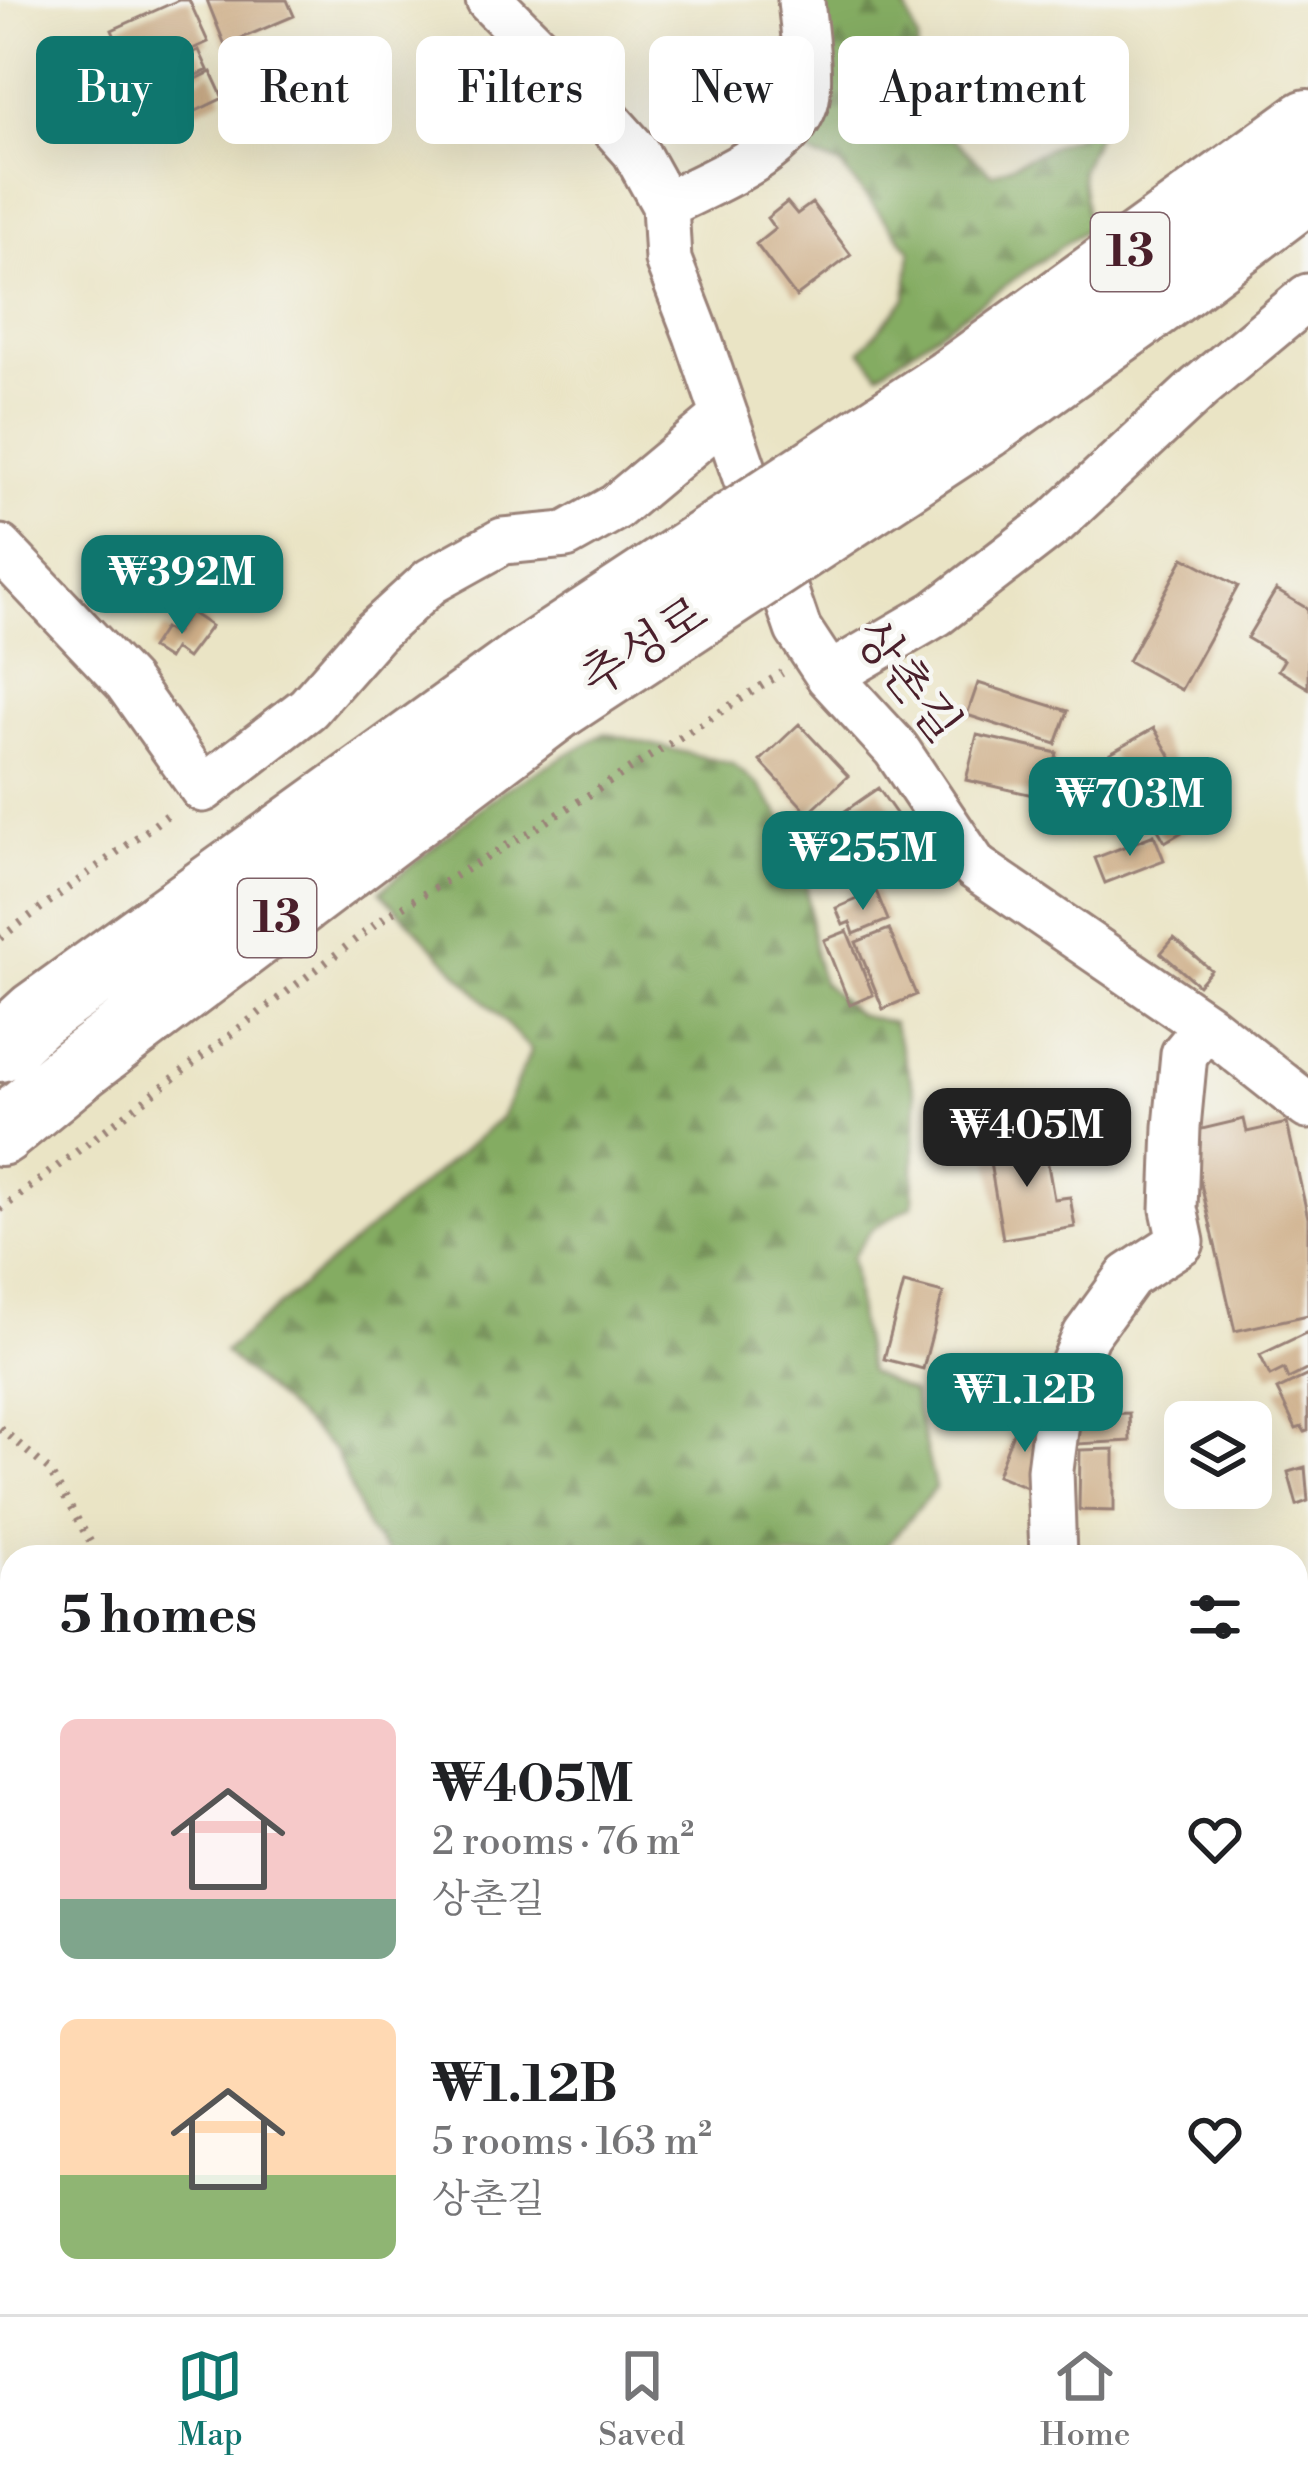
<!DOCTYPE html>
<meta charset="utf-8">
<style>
:root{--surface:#fff;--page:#f2f2f2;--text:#202124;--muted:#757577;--line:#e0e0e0;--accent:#0f766e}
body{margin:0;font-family:"Libre Bodoni","Noto Serif KR",serif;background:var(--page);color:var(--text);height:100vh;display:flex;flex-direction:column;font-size:45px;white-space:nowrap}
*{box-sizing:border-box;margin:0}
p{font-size:39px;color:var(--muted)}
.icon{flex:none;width:66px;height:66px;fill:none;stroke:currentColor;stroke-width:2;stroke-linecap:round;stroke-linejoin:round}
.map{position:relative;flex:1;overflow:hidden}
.panel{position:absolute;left:0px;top:1545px;width:1308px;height:771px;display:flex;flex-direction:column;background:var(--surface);border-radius:36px 36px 0 0;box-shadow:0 12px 48px #0002}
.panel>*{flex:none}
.hud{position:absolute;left:36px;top:36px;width:1236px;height:108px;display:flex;gap:24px}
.buttons{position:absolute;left:1164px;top:1401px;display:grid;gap:24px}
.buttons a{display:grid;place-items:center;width:108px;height:108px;border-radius:18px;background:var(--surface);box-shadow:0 12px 48px #0002;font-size:60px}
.price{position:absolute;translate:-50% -102px;padding:0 27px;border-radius:24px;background:var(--accent);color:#fff;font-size:39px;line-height:78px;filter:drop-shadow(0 3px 6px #0008)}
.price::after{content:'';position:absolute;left:50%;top:72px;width:36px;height:27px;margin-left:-18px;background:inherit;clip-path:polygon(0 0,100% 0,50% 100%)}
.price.active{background:#222;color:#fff}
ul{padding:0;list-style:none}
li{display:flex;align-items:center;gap:36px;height:300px;padding:0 60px}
li span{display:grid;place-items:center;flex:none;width:336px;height:240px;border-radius:18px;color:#555}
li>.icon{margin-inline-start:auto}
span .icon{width:144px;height:144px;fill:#fffc;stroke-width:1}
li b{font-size:51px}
h2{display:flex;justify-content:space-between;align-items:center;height:144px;padding:0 60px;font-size:51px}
.tag{padding:0 42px;border-radius:18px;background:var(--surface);box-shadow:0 12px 48px #0002;font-size:42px;line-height:108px}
.tag.active{background:var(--accent);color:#fff}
.tab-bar{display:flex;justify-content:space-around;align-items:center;height:168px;border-top:3px solid var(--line);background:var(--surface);font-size:33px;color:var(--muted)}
.tab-bar a{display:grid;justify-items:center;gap:6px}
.tab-bar .active{color:var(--accent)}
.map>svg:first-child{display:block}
.forest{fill:url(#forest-firs);stroke:#676646;stroke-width:3}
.building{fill:#ceae88}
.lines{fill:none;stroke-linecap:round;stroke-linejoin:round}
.street-casing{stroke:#9a8278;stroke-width:51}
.primary-casing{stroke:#9a8278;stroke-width:72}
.path{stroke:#9a8278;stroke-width:8;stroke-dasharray:3 9;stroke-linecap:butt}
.street{stroke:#fff;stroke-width:45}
.primary{stroke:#fff;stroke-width:66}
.primary-bridge-casing{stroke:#9a8278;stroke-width:72;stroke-linecap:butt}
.primary-bridge{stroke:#fff;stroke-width:66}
.labels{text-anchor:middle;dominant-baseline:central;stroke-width:9;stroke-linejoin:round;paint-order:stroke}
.shield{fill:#f6f6f2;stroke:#7e6067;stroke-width:3}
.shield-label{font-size:45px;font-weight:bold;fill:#4a1f2b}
.street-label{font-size:48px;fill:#4a1f2b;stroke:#f6f6f2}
</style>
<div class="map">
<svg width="1308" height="2314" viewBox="0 0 1308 2314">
<defs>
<pattern id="forest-firs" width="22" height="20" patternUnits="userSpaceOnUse" patternTransform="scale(3)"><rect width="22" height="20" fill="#84ac62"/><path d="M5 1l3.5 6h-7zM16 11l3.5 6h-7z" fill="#6e8b51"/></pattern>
</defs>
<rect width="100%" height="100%" fill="#f6f6f2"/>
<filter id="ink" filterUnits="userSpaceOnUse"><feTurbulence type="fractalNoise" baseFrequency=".00833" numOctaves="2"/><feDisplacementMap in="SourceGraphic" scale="24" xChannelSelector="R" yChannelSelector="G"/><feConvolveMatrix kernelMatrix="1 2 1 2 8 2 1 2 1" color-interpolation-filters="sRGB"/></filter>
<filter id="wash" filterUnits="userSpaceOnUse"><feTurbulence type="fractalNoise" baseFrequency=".004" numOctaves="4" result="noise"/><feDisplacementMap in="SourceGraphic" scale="48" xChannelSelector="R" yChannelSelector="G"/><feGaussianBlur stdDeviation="2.7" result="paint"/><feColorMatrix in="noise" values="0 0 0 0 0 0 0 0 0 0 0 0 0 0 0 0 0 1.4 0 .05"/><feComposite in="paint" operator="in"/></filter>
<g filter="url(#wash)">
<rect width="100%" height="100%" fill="#eae4c5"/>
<!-- forest -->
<path class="forest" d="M 812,0 L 903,0 L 918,41 L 914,102 L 992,174 L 1102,124 L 1081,170 L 1088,228 L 879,373 L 861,350 L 906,298 L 911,251 L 840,165 L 809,155 L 824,95 Z
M 605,733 L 732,764 L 758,784 L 802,846 L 814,952 L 822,982 L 857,1014 L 893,1023 L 916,1096 L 913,1205 L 872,1229 L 852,1257 L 859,1323 L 869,1372 L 913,1393 L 935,1488 L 877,1557 L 392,1557 L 368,1531 L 335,1451 L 224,1352 L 501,1118 L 531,1050 L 380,891 L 502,791 Z
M 1296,1835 L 1308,1836 L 1308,2186 L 1296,2183 Z"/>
<g id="blocks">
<!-- building -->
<path class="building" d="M 179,0 L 189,0 L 208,42 L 132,76 L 112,30 Z
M 207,0 L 287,0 L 294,16 L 225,45 Z
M 199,50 L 208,70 L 175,85 L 165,65 Z
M 211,72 L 223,98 L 196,111 L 185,89 L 186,84 Z
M 787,202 L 797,214 L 812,203 L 851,255 L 796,297 L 756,244 L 775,229 L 767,218 Z
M 1184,557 L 1238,586 L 1181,690 L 1128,661 Z
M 1276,590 L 1308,609 L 1308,688 L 1278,670 L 1284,660 L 1247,638 Z
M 190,612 L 211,626 L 187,658 L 174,649 L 168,659 L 151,648 L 164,628 L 174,635 Z
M 978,683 L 1068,711 L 1056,744 L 967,715 Z
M 799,724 L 848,776 L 808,813 L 760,761 Z
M 1154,728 L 1194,797 L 1150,823 L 1110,753 Z
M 977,735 L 1057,753 L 1046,798 L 966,780 Z
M 878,788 L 914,839 L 888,858 L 873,857 L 842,813 Z
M 1194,802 L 1204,819 L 1165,842 L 1156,826 Z
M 845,825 L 865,850 L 851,860 L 832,836 Z
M 1154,835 L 1164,860 L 1105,883 L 1095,858 Z
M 876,891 L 888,920 L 854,934 L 850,922 L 843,925 L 836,908 Z
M 889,929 L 916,995 L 883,1009 L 856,942 Z
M 847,931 L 873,995 L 850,1005 L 824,940 Z
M 1174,938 L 1211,970 L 1198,985 L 1161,953 Z
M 1244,1119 L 1247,1132 L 1287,1123 L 1308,1218 L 1308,1315 L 1235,1331 L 1189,1132 Z
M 1043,1136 L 1054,1199 L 1070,1197 L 1075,1227 L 1003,1239 L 987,1145 Z
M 904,1283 L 943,1293 L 923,1369 L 884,1359 Z
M 1308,1332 L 1308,1369 L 1288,1379 L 1284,1369 L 1270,1376 L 1260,1355 Z
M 1308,1375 L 1308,1431 L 1305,1432 L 1302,1427 L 1296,1429 L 1277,1390 Z
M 1129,1413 L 1130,1441 L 1077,1444 L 1076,1415 Z
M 1018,1420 L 1050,1431 L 1034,1490 L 997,1475 Z
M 1114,1449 L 1114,1511 L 1079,1510 L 1080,1450 Z
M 1305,1467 L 1308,1501 L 1297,1505 L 1288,1472 Z"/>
</g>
</g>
<g filter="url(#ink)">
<use href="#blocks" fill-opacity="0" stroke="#9a8278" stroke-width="3"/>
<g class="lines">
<defs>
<path id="street" d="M 489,0 L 592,103 L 635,151 L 665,205
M 801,0 C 803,24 812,82 805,103 C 788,154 710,182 665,205 L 668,260 L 697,335 L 798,629 L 829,676 L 896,749 L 975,867 L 1207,1026
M 0,548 L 127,682 L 203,789 L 308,708 L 374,633 L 431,581 L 503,541 L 566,535 L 616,507 L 725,416
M 829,676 L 937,613 L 1056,521 L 1200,387 L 1308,297
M 1053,1557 L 1050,1470 L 1059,1399 L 1086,1335 L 1129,1276 L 1181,1242 L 1174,1209 L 1177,1127 L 1184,1054 L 1207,1026 L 1308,1106"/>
<path id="primary" d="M 951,382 L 1308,123
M 984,426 L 1157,302 L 1308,188
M 0,1048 L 36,1015 L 525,662
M 0,1132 L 83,1064 L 556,707"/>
</defs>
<!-- street casing -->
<use href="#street" class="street-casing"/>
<!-- primary casing -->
<use href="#primary" class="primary-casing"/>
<!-- path -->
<path class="path" d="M 0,938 L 173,811
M 0,1210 L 388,915 L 530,832 L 782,673
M 0,1428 L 49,1470 L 99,1557
M 1296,1783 L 1308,1787
M 0,2026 L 12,2033
M 462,2304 L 478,2314"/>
<!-- street -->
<use href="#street" class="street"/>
<!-- primary -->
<use href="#primary" class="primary"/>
<defs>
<path id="primary-bridge" d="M 525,662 L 951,382
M 556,707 L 984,426"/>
</defs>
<!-- primary-bridge casing -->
<use href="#primary-bridge" class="primary-bridge-casing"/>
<!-- primary-bridge -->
<use href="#primary-bridge" class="primary-bridge"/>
</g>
</g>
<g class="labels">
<!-- shield labels -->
<g class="shield">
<rect x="1091" y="213" width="78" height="78" rx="9"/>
<rect x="238" y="879" width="78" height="78" rx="9"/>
</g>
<g class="shield-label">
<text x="1130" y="252">13</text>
<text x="277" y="918">13</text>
</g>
<!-- street labels -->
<g class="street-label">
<text transform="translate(645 648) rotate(-33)">추성로</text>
<text transform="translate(906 682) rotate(52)">상촌길</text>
</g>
</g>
</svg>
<div class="buttons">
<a><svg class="icon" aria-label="layers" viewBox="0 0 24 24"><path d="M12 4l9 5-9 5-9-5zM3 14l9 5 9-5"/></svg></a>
</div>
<b class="price" style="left:182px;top:637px">₩392M</b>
<b class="price" style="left:1130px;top:859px">₩703M</b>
<b class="price" style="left:863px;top:913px">₩255M</b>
<b class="price active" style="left:1027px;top:1190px">₩405M</b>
<b class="price" style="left:1025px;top:1455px">₩1.12B</b>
<div class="hud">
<a class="tag active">Buy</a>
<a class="tag">Rent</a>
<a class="tag">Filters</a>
<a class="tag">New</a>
<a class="tag">Apartment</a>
</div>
<section class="panel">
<h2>5 homes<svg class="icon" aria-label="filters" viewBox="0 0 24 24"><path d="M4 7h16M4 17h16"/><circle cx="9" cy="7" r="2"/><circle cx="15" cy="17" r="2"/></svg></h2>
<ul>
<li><span style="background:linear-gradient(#f6c9c9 75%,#7fa58c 0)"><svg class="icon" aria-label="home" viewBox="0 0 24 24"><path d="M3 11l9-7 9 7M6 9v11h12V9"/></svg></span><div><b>₩405M</b><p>2 rooms · 76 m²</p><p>상촌길</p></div><svg class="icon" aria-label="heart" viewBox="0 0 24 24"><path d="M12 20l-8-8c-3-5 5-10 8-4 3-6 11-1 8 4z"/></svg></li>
<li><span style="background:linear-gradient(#ffd9b3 65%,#8fb573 0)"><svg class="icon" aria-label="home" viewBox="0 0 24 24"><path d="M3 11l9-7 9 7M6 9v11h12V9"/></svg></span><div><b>₩1.12B</b><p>5 rooms · 163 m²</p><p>상촌길</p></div><svg class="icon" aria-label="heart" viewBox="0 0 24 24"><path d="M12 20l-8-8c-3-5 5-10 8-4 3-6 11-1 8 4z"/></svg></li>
</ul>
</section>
</div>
<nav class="tab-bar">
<a class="active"><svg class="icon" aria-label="map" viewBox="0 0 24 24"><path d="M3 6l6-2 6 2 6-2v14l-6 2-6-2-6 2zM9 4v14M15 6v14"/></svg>Map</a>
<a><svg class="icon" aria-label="saved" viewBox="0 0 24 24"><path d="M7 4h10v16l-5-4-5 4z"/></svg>Saved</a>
<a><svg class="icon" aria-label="home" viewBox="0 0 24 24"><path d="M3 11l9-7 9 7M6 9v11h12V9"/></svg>Home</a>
</nav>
